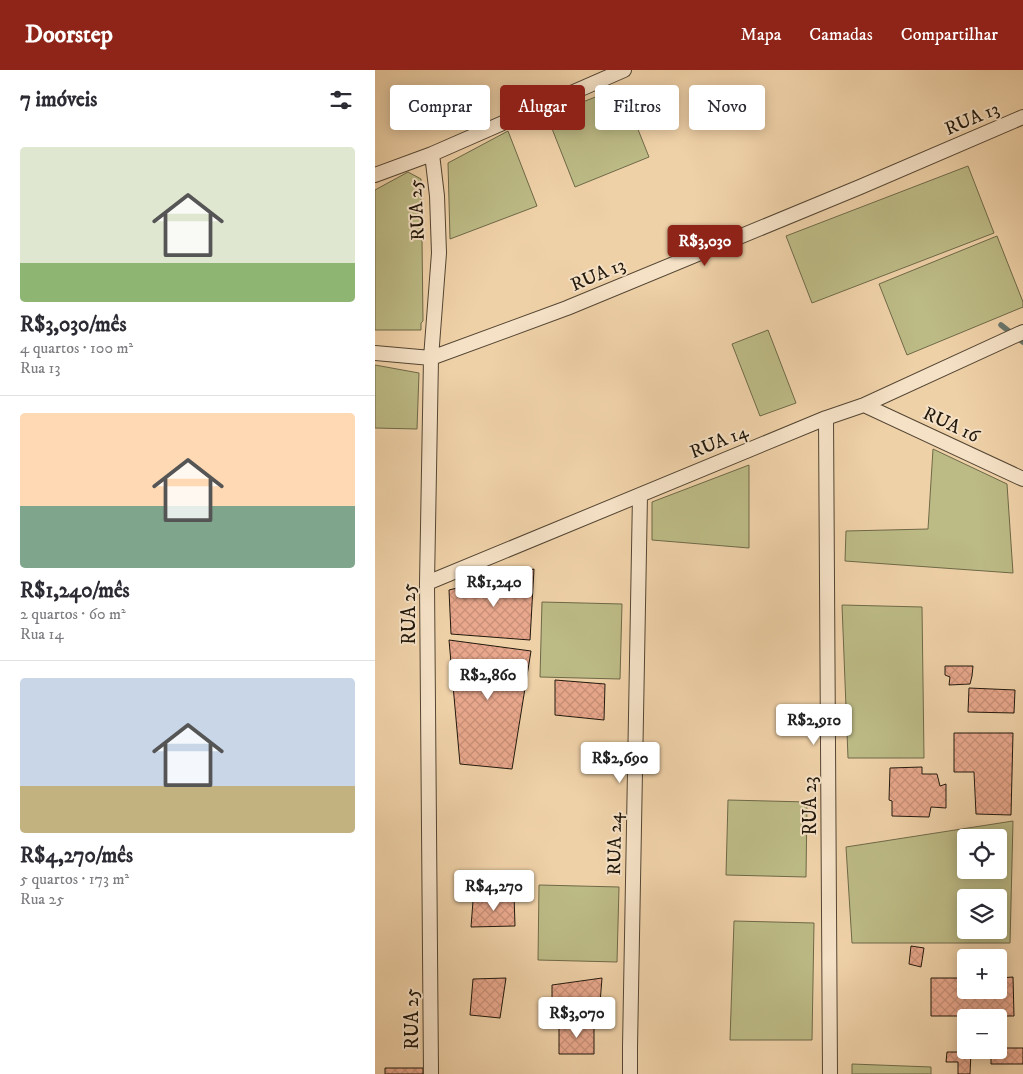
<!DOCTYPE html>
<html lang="pt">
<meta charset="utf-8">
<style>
:root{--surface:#fff;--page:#f2f2f3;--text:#2b2b33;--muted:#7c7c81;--line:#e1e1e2;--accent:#8f2418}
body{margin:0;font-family:"IM FELL DW Pica",serif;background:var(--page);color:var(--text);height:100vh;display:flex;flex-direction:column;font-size:19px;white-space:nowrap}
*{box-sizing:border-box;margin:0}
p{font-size:16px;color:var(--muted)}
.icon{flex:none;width:28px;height:28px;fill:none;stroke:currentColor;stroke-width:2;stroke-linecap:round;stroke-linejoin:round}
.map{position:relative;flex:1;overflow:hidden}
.drawer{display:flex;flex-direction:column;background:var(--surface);width:375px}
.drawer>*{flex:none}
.banner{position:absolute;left:15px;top:15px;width:475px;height:45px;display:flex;gap:10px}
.tools{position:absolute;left:582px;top:759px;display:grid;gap:10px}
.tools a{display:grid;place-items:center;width:50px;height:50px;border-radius:5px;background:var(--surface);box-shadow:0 2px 12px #0003;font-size:25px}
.price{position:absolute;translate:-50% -42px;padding:0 11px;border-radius:5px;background:#fff;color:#222;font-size:16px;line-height:32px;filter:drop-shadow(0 1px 2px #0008)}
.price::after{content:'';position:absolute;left:50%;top:30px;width:15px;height:11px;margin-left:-8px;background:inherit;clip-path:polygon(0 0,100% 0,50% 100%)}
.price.active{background:var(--accent);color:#fff}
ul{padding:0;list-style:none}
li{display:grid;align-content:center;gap:10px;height:265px;padding:0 20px}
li+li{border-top:1px solid var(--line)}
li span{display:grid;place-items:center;height:155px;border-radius:5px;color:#555}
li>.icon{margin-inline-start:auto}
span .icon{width:90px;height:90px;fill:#fffc;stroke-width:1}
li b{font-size:21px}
h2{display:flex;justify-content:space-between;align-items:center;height:60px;padding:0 20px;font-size:21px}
.tag{padding:0 18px;border-radius:5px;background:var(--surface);box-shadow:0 2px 12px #0003;font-size:18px;line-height:45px}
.tag.active{background:var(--accent);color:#fff}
header{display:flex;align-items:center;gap:30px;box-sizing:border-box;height:70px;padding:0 25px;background:var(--accent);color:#fff}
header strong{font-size:24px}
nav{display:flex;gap:28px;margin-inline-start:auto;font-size:18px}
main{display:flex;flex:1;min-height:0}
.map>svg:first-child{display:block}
.green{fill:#bcba85;stroke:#6e6948;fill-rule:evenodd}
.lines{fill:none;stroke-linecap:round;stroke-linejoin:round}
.stream{stroke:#6a776c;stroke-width:5.5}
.building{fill:url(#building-cross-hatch);stroke:#21180c}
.minor-casing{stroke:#544633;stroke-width:16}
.minor{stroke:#f5e1c6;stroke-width:14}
.labels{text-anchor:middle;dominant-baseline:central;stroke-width:4;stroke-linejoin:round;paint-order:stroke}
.street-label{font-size:19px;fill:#21180c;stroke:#f5e1c6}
</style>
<header>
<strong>Doorstep</strong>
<nav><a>Mapa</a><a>Camadas</a><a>Compartilhar</a></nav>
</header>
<main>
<section class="drawer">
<h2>7 imóveis<svg class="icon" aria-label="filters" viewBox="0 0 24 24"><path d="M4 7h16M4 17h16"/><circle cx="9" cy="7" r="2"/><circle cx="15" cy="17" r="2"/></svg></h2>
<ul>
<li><span style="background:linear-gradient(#dfe7d0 75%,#8fb573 0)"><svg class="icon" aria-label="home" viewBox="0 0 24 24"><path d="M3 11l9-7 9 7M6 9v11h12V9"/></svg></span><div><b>R$3,030/mês</b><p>4 quartos · 100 m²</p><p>Rua 13</p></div></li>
<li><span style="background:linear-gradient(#ffd9b3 60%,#7fa58c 0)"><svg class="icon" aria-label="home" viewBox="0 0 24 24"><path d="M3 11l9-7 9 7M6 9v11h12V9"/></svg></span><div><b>R$1,240/mês</b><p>2 quartos · 60 m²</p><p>Rua 14</p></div></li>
<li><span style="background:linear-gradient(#c9d6e8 70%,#c2b280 0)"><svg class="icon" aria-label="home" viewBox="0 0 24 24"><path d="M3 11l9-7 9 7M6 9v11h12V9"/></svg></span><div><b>R$4,270/mês</b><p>5 quartos · 173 m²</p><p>Rua 25</p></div></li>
</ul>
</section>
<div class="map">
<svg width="648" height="1004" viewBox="0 0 648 1004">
<defs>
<pattern id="building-cross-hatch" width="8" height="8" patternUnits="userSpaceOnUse" patternTransform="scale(1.25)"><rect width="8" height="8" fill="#e9a88d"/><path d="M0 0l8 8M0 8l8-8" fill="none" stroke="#c89078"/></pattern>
</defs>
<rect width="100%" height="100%" fill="#efd1a8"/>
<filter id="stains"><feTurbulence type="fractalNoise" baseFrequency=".004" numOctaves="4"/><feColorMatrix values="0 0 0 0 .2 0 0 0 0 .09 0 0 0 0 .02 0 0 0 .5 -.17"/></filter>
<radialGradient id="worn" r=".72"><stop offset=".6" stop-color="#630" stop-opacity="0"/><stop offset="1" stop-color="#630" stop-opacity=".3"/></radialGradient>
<!-- green -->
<path class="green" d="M 246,17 L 274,87 L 200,117 L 172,46 Z
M 133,61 L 162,136 L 75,169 L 73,93 Z
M 593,96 L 619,163 L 437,233 L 411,166 Z
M 33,102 L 46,109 L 46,169 L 47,170 L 48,251 L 46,253 L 46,260 L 0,260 L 0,120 Z
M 622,166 L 648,232 L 648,237 L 532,285 L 504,214 Z
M 393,260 L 421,333 L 385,346 L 357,274 Z
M 0,295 L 44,303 L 42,359 L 0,358 Z
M 558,379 L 632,414 L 638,503 L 470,491 L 471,461 L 553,459 Z
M 374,395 L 374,478 L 277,470 L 277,432 Z
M 167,532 L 247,534 L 245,609 L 165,607 Z
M 467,535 L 547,537 L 549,688 L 473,688 Z
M 353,730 L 432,732 L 431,807 L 351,805 Z
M 638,751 L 635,873 L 477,873 L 471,777 ZM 591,768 L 624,768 L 624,800 L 591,800 ZM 591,828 L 624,828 L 624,860 L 591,860 Z
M 164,815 L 244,817 L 242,892 L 163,890 Z
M 359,851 L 439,853 L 437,970 L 355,970 Z
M 477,994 L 556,997 L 556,1004 L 477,1004 Z"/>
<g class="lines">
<!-- stream -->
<path class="stream" d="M 626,255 L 648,272"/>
</g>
<!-- building -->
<path class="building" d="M 159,499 L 155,570 L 76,564 L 74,520 Z
M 74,570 L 156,581 L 137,699 L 85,694 Z
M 570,596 L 598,596 L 597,606 L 595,614 L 574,615 L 575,607 L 570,605 Z
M 180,610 L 230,614 L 229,650 L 180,645 Z
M 594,618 L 640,620 L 639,643 L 593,642 Z
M 579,663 L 638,663 L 636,745 L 601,744 L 599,702 L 579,702 Z
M 547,697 L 547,704 L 562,704 L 565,716 L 571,714 L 571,738 L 556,737 L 554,747 L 517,746 L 517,731 L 514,730 L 515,698 Z
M 139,825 L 140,856 L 96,857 L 98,831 Z
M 536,876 L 549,878 L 546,897 L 534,894 Z
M 638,907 L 639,946 L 556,946 L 556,908 L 591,908 L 591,920 L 624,920 L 624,908 Z
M 131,908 L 125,948 L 95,945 L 98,909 Z
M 227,908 L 224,946 L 177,940 L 177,915 Z
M 219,953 L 219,984 L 184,984 L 184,954 Z
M 624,978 L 648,978 L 648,994 L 616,994 L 616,980 L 624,980 Z
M 572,982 L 596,982 L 595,1004 L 583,1004 L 583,992 L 571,992 Z
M 10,998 L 48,998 L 48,1004 L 10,1004 Z"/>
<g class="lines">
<defs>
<path id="minor" d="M 0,105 L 57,84 L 249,0
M 0,283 L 56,288 L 192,238 L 485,117 L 648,47
M 489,335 L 648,409
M 451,348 L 455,1004
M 52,513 L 451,348 L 489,335 L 648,262
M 56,1004 L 52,513 L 56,288 L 64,183 L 62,126 L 57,84
M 255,1004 L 255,977 L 265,425"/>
</defs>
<!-- minor casing -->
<use href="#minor" class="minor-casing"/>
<!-- minor -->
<use href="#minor" class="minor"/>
</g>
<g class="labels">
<!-- street labels -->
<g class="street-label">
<text transform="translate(597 49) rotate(-23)">RUA 13</text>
<text transform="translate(42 140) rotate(-93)">RUA 25</text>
<text transform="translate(223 205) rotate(-23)">RUA 13</text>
<text transform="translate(576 355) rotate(25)">RUA 16</text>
<text transform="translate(344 372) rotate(-22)">RUA 14</text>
<text transform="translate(34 544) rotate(-90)">RUA 25</text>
<text transform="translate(435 736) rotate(-90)">RUA 23</text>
<text transform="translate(240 774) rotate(-89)">RUA 24</text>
<text transform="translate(37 949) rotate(-90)">RUA 25</text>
</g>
</g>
<rect width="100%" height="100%" filter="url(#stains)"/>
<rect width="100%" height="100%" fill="url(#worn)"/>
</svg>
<div class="tools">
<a><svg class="icon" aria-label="locate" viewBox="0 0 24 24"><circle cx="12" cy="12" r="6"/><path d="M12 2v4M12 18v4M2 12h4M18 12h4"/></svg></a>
<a><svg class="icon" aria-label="layers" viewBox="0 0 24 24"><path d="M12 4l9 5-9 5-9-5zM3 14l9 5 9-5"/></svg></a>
<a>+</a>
<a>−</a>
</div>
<b class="price active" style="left:330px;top:197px">R$3,030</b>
<b class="price" style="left:119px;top:538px">R$1,240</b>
<b class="price" style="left:113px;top:631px">R$2,860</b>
<b class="price" style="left:439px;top:676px">R$2,910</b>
<b class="price" style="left:245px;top:714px">R$2,690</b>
<b class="price" style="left:119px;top:842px">R$4,270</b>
<b class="price" style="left:202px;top:969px">R$3,070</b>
<div class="banner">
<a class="tag">Comprar</a>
<a class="tag active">Alugar</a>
<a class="tag">Filtros</a>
<a class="tag">Novo</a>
</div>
</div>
</main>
